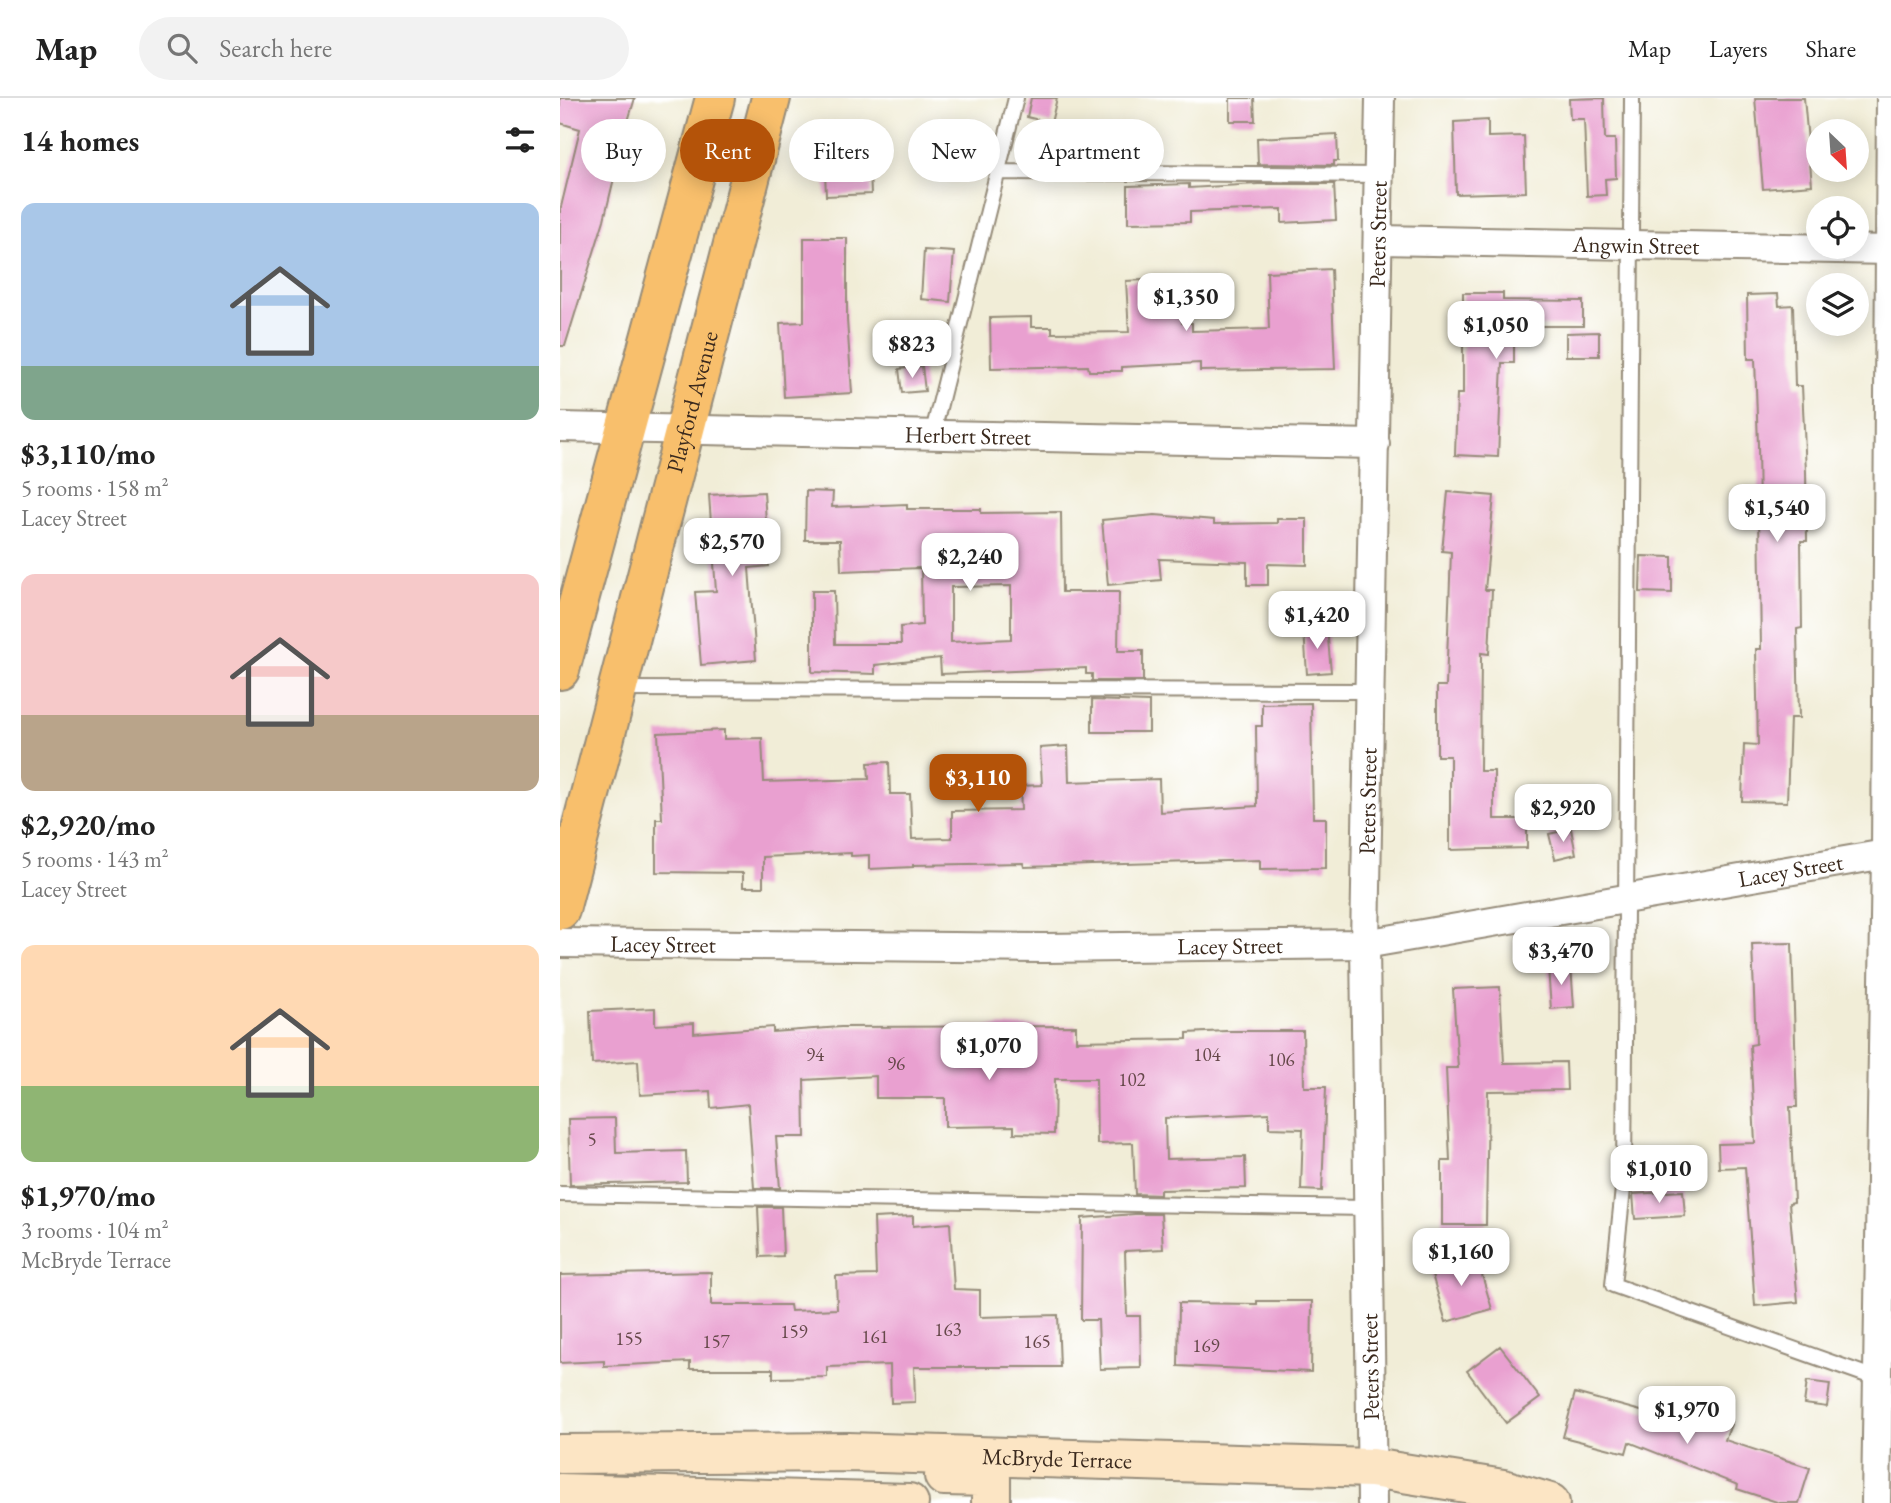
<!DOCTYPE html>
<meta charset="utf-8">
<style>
:root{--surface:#fff;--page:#f2f2f2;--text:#222;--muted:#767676;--line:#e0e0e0;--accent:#b45309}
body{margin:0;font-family:"EB Garamond",serif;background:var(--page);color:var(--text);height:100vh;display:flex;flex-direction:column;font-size:26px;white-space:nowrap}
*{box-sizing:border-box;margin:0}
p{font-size:23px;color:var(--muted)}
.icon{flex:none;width:38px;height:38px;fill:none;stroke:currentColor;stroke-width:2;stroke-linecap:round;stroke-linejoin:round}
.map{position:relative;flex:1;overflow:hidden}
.panel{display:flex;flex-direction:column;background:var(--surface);width:560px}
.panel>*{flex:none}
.top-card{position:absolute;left:21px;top:21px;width:665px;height:63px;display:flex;gap:14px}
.needle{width:46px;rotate:155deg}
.buttons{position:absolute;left:1246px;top:21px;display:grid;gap:14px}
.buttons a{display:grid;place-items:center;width:63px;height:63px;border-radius:50%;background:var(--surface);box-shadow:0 4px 18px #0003;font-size:35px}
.price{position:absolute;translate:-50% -60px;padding:0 16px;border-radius:14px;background:#fff;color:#222;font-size:23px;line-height:46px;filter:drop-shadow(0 2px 4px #0008)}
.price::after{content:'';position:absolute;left:50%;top:42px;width:21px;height:16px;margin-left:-10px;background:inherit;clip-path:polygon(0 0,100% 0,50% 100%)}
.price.on{background:var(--accent);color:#fff}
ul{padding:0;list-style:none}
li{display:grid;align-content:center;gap:14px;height:371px;padding:0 21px}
li span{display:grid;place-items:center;height:217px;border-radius:14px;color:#555}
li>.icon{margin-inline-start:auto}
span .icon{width:126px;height:126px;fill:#fffc;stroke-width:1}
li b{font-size:30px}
h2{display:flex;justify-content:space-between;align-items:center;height:84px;padding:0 21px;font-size:30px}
.pill{padding:0 24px;border-radius:32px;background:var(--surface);box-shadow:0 4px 18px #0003;font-size:24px;line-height:63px}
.pill.on{background:var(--accent);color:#fff}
header{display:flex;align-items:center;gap:42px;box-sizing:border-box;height:98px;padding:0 35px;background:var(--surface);border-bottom:2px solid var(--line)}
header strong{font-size:33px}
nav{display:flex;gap:38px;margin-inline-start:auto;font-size:24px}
.search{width:490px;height:63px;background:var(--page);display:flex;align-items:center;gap:18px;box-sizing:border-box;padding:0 24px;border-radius:38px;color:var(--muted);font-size:26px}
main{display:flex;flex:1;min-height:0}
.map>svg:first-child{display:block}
.building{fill:#e9a0d0;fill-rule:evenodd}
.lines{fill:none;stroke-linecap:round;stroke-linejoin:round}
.service-casing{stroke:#968c7a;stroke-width:18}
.minor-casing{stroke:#968c7a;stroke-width:32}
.secondary-casing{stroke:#968c7a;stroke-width:42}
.trunk-casing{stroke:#968c7a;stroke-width:42}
.service{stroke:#fff;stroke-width:14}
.minor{stroke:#fff;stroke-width:28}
.secondary{stroke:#fce5c4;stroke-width:38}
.trunk{stroke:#f8bf6c;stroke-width:38}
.labels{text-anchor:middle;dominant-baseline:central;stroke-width:7;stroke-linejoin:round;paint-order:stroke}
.number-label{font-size:19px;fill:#66484a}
.street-label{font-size:23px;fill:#3b2a1e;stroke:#fff}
</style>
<header>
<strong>Map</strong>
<div class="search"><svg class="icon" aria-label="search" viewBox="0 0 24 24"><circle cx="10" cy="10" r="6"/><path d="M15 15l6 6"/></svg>Search here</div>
<nav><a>Map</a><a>Layers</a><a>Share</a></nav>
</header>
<main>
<section class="panel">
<h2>14 homes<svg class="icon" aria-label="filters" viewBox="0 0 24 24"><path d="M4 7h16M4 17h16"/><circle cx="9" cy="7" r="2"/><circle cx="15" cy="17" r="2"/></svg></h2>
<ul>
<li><span style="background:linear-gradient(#a9c7e8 75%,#7fa58c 0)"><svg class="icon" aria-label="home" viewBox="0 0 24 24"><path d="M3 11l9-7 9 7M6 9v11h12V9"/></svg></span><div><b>$3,110/mo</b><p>5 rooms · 158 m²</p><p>Lacey Street</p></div></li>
<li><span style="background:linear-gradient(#f6c9c9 65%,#b9a48a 0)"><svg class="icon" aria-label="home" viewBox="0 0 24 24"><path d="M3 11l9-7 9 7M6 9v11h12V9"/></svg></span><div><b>$2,920/mo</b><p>5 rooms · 143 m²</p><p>Lacey Street</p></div></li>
<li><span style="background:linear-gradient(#ffd9b3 65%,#8fb573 0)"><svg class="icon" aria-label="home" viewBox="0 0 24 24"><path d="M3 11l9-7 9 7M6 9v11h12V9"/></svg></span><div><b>$1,970/mo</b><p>3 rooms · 104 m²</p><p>McBryde Terrace</p></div></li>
</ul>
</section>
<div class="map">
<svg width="1331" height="1405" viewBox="0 0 1331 1405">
<rect width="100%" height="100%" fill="#fff"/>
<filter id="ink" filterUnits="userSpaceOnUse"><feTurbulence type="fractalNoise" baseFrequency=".0143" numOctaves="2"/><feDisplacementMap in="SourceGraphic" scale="14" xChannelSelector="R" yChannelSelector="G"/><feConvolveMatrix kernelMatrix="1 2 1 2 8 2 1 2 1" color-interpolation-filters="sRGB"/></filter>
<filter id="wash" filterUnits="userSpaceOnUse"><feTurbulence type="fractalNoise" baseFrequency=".00686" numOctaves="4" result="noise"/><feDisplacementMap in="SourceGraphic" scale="28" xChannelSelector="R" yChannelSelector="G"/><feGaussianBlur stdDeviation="1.57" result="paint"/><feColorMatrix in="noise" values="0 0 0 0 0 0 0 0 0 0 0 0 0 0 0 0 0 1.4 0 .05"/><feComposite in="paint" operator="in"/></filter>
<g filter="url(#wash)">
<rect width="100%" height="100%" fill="#f1edd7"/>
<g id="blocks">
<!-- building -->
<path class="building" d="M 0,0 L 75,0 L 52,76 L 55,76 L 44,122 L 5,248 L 0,248 L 0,113 L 20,31 L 0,25 Z
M 471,0 L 497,0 L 491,25 L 467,19 Z
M 670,0 L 694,0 L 695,23 L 670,23 Z
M 1044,0 L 1045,41 L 1055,41 L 1056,80 L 1045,81 L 1046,97 L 1027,98 L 1024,21 L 1010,21 L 1009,1 Z
M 1195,0 L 1244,0 L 1252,87 L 1203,91 Z
M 928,22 L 928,39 L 964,38 L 966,94 L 896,96 L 894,24 Z
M 777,36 L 778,63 L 774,63 L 774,67 L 698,66 L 697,40 Z
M 309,48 L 311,96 L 266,98 L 264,50 Z
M 629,86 L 629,90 L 698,86 L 774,86 L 776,122 L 722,125 L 722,111 L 630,114 L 630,124 L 568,125 L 568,88 Z
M 244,140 L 287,140 L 287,222 L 292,295 L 224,299 L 220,225 L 244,224 Z
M 364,152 L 394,154 L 390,204 L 361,201 Z
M 771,171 L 775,271 L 640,273 L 640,265 L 562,269 L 562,273 L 529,273 L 528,268 L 431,270 L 430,220 L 471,219 L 471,229 L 492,229 L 492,235 L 569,234 L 566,183 L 620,180 L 622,225 L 632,225 L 632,233 L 709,231 L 707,174 Z
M 903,195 L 943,195 L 943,202 L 1023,203 L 1023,228 L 954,228 L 954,265 L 942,265 L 938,359 L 895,357 L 897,296 L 903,296 Z
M 1218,196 L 1219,208 L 1233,207 L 1235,288 L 1242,288 L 1246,374 L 1247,443 L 1241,443 L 1242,530 L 1237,531 L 1239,620 L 1230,620 L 1227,704 L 1182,703 L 1184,646 L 1198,647 L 1196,551 L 1201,551 L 1198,347 L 1195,261 L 1188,261 L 1187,197 Z
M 1039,234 L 1039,258 L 1006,258 L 1006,235 Z
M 362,268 L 365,293 L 342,295 L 339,271 Z
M 246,393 L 273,394 L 272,409 L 347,406 L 347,411 L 421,411 L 421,415 L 501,414 L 502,494 L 559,494 L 558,553 L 583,553 L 583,583 L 532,583 L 532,576 L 526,576 L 526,570 L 381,576 L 380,560 L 315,567 L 315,576 L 252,574 L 252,493 L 274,493 L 275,546 L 341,546 L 340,529 L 362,527 L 361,470 L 281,473 L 280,442 L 245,442 ZM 451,488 L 451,541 L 391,544 L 391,489 Z
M 204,394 L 209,468 L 189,470 L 196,562 L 141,567 L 135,494 L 156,493 L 149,397 Z
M 888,394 L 934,398 L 925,492 L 932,492 L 929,556 L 921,555 L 920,673 L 934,673 L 934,721 L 967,721 L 967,750 L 890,752 L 890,658 L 877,658 L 877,588 L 886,588 L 891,454 L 882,453 Z
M 595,417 L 654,422 L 654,426 L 717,425 L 717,421 L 747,421 L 747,467 L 708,466 L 708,487 L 687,487 L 687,464 L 599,461 L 601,482 L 548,487 L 542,422 Z
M 1081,458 L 1112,459 L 1112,495 L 1080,494 Z
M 767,530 L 771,574 L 747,576 L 744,532 Z
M 532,602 L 589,604 L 589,634 L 532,634 Z
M 751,605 L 753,720 L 766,720 L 766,770 L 700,771 L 700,762 L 464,769 L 463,765 L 353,767 L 353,769 L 309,771 L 309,757 L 291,758 L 291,755 L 203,759 L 203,789 L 183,789 L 183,775 L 96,774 L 96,721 L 102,721 L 98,635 L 164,632 L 164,641 L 202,640 L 204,684 L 309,681 L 308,665 L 329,664 L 330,696 L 350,696 L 352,741 L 392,740 L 392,713 L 461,712 L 460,688 L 482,687 L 480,650 L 508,648 L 509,684 L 599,681 L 600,714 L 697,708 L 696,628 L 702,628 L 702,606 Z
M 1011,731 L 1016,756 L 995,761 L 989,736 Z
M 1232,845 L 1237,1009 L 1230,1009 L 1234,1104 L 1229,1105 L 1238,1204 L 1195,1208 L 1185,1069 L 1159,1070 L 1158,1046 L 1195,1045 L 1190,947 L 1196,946 L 1192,846 Z
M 1011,868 L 1014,909 L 991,911 L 988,869 Z
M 940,889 L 944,965 L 1006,964 L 1007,992 L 928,993 L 926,1127 L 882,1127 L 882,1063 L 890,1063 L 886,970 L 898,970 L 893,891 Z
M 95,910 L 95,927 L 134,925 L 134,935 L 213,929 L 213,934 L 281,929 L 516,928 L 516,943 L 627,941 L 627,935 L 666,933 L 743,933 L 744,989 L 766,989 L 762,1093 L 741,1092 L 743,1031 L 709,1030 L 709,1015 L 605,1020 L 606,1061 L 685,1059 L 686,1090 L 600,1092 L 600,1097 L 575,1096 L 573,1045 L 537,1046 L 536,981 L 495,981 L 494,1036 L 454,1035 L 454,1028 L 385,1029 L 385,1000 L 316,1000 L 316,978 L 244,982 L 245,1039 L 216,1039 L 220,1090 L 194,1090 L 188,1006 L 151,1010 L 150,993 L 80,997 L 78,963 L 32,966 L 30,913 Z
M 55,1020 L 56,1055 L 126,1053 L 127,1084 L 10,1087 L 8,1021 Z
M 1123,1093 L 1125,1118 L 1075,1121 L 1073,1096 Z
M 198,1109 L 221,1109 L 223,1158 L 200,1159 Z
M 575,1116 L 601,1116 L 603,1151 L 565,1153 L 567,1218 L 580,1218 L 581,1270 L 540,1271 L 538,1222 L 521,1222 L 522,1120 Z
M 353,1118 L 353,1128 L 390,1125 L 394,1191 L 420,1192 L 420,1219 L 498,1217 L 500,1269 L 354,1269 L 355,1304 L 331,1305 L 330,1267 L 267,1269 L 267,1279 L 213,1280 L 213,1271 L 130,1271 L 130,1264 L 44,1268 L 44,1263 L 0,1265 L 0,1177 L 151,1174 L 151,1207 L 230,1207 L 231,1213 L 277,1211 L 276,1178 L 316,1177 L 314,1120 Z
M 916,1157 L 932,1211 L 886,1224 L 870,1170 Z
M 697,1203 L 752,1203 L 751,1274 L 618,1268 L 619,1205 L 697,1206 Z
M 940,1248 L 980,1300 L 946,1325 L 907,1273 Z
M 1247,1283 L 1270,1286 L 1267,1309 L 1244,1306 Z
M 1015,1295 L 1103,1319 L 1106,1311 L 1141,1325 L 1146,1314 L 1172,1324 L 1165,1342 L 1250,1370 L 1239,1405 L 1220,1405 L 1177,1391 L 1178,1387 L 1069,1344 L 1066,1355 L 1003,1339 Z"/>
</g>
</g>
<g filter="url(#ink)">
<use href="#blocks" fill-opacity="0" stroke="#968c7a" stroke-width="2"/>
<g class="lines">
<defs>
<path id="service" d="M 1072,0 L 1064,1081 L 1053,1187 L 1318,1281
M 439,74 L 821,77
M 372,338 L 456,0
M 60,591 L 811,593
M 0,1096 L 807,1110"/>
<g id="minor">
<path id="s1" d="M 820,142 L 1331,152"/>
<path id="s2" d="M 0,329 L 815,346"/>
<path id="s3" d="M 0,845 L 484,850 L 805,846 L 1331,755"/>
<path id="s4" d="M 812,1405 L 805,846 L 820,0"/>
<path d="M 1316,1405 L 1326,756 L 1331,0"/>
</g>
<g id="secondary">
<path id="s5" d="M 0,1356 L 288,1354 L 812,1370 L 943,1391 L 990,1405"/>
<path d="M 384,1378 L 431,1379 L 431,1405"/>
<path d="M 0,1395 L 349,1405"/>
</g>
<g id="trunk">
<path d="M 0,572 L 155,0"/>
<path id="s6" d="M 0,812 L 211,0"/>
</g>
</defs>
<!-- service casing -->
<use href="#service" class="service-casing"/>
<!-- minor casing -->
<use href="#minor" class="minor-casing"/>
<!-- secondary casing -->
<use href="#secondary" class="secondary-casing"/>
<!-- trunk casing -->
<use href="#trunk" class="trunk-casing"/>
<!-- service -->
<use href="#service" class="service"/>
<!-- minor -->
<use href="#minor" class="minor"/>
<!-- secondary -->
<use href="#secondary" class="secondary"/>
<!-- trunk -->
<use href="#trunk" class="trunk"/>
</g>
</g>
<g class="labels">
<!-- number labels -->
<g class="number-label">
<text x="255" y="956">94</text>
<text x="647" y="956">104</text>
<text x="721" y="961">106</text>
<text x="336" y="965">96</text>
<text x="572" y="981">102</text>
<text x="32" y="1041">5</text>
<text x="388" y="1231">163</text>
<text x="234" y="1233">159</text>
<text x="315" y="1238">161</text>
<text x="69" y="1240">155</text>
<text x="156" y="1243">157</text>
<text x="477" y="1243">165</text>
<text x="646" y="1247">169</text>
</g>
<!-- street labels -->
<g class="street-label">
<text stroke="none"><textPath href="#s4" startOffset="1269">Peters Street</textPath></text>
<text stroke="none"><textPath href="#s1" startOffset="256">Angwin Street</textPath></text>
<text stroke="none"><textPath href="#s6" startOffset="525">Playford Avenue</textPath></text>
<text stroke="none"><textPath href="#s2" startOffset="408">Herbert Street</textPath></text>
<text stroke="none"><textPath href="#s4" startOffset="702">Peters Street</textPath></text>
<text stroke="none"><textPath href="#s3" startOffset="1237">Lacey Street</textPath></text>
<text stroke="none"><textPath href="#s3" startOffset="103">Lacey Street</textPath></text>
<text stroke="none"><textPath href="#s3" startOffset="670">Lacey Street</textPath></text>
<text transform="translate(810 1269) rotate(-91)">Peters Street</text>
<text stroke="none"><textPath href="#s5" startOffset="497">McBryde Terrace</textPath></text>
</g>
</g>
</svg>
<div class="buttons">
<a><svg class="needle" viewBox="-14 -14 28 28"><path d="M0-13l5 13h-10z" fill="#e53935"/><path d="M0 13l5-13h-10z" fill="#767676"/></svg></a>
<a><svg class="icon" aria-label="locate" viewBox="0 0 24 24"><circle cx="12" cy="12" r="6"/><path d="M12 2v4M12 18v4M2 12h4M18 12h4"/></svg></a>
<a><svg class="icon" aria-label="layers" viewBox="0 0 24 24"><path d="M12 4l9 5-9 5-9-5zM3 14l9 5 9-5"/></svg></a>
</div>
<b class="price" style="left:626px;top:235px">$1,350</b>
<b class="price" style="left:936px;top:263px">$1,050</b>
<b class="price" style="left:352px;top:282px">$823</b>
<b class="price" style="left:1217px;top:446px">$1,540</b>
<b class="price" style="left:172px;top:480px">$2,570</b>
<b class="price" style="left:410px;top:495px">$2,240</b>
<b class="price" style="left:757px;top:553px">$1,420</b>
<b class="price on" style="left:418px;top:716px">$3,110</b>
<b class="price" style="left:1003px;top:746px">$2,920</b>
<b class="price" style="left:1001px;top:889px">$3,470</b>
<b class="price" style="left:429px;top:984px">$1,070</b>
<b class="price" style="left:1099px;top:1107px">$1,010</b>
<b class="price" style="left:901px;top:1190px">$1,160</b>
<b class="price" style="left:1127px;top:1348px">$1,970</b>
<div class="top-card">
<a class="pill">Buy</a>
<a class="pill on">Rent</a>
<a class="pill">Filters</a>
<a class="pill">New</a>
<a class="pill">Apartment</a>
</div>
</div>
</main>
